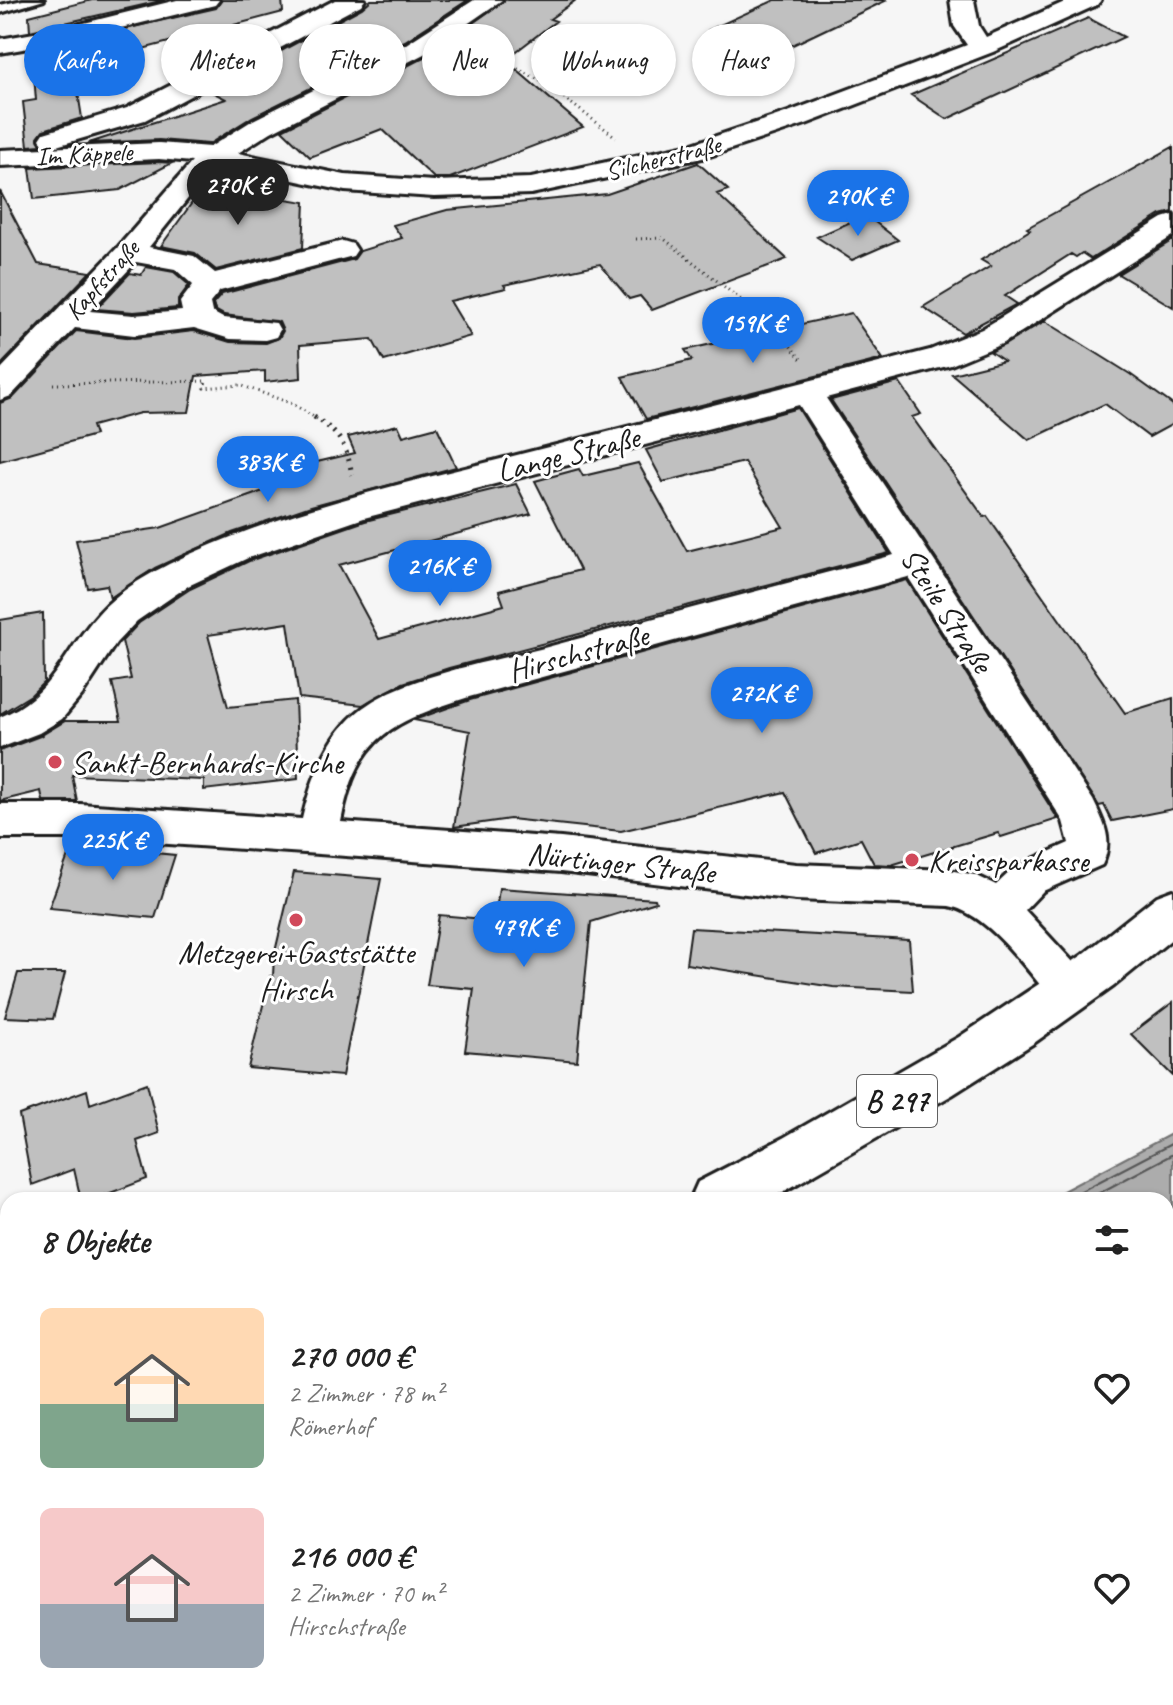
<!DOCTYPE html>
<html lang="de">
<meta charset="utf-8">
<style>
:root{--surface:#fff;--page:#f2f2f2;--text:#222;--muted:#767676;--accent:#1a73e8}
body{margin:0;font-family:Caveat,sans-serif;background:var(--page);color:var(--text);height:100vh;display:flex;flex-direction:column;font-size:30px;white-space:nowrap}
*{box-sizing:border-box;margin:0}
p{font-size:26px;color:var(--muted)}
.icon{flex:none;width:44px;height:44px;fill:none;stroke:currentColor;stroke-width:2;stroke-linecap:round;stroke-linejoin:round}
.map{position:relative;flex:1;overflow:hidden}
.drawer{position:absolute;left:0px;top:1192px;width:1174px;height:514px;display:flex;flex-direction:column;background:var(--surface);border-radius:24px 24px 0 0;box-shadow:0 2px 6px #0004}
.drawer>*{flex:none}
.hud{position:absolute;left:24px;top:24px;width:1126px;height:72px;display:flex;gap:16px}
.price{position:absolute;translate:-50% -68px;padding:0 18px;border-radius:28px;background:var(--accent);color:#fff;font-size:26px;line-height:52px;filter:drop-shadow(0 2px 4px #0008)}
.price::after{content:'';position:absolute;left:50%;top:48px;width:24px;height:18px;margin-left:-12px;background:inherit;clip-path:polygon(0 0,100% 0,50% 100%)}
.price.current{background:#222;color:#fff}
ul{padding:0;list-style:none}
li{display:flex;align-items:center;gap:24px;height:200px;padding:0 40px}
li span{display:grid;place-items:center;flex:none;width:224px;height:160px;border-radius:12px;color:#555}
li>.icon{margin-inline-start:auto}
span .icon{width:96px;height:96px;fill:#fffc;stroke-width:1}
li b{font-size:34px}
h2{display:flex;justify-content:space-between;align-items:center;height:96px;padding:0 40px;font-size:34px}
.chip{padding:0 28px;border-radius:36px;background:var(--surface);box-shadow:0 2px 6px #0004;font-size:28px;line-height:72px}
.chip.current{background:var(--accent);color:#fff}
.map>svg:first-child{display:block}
.green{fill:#d6d6d6;stroke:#797979;stroke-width:2}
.water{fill:#acacac;stroke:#727272;stroke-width:2}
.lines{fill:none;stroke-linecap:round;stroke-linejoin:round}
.shore{stroke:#565656;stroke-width:2}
.building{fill:#c0c0c0;stroke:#1c1c1c;stroke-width:2}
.service-casing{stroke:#1c1c1c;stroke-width:6}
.minor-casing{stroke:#1c1c1c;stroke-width:6}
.tertiary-casing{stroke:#1c1c1c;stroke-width:6}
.primary-casing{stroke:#1c1c1c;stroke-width:6}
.path-far1{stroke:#1c1c1c;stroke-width:3;stroke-dasharray:1 4;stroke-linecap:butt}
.path{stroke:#1c1c1c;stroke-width:5;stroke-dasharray:2 6;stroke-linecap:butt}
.service{fill:#fff;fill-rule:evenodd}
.minor{fill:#fff;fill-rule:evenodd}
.tertiary{fill:#fff;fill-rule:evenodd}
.primary{fill:#fff;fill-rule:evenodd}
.poi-dot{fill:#d1495b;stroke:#fff;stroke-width:3}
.labels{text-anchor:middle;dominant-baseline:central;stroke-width:6;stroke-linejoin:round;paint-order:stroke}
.far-street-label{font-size:26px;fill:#1c1c1c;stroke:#fff}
.shield{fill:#fff;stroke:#606060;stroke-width:2}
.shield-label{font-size:30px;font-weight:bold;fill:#1c1c1c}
.street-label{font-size:32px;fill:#1c1c1c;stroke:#fff}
.poi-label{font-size:32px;fill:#1c1c1c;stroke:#fff;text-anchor:start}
</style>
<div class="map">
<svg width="1173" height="1705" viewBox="0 0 1173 1705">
<rect width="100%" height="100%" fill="#f6f6f6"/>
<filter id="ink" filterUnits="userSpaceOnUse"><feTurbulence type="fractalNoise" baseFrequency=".0125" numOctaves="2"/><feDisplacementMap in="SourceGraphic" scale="16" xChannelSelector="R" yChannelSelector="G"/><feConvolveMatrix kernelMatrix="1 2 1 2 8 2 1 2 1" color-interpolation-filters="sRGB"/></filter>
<g filter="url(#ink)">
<!-- green -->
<path class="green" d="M 8,1579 L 8,1698 L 51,1698 L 34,1705 L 0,1705 L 0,1582 Z"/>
<!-- water -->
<path class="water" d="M 1173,1133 L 1173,1676 L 1166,1681 L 1166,1200 L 1046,1200 Z
M 51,1698 L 1140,1698 L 1129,1705 L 34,1705 Z"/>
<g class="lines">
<!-- shore -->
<path class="shore" d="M 1064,1200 L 1173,1143
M 1086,1200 L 1173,1154"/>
</g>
<!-- building -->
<path class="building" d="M 92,0 L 165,0 L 30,31 L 29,16 Z
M 222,0 L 282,0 L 283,12 L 74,67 L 82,118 L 43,130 L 38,137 L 41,145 L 28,146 L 23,102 L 36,100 L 32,50 L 216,8 Z
M 371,0 L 468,0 L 405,41 L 252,117 L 209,144 L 159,140 L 89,143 L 226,99 L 208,90 L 362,8 Z
M 505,0 L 576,0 L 550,19 L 556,21 L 505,60 L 583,127 L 450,178 L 434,178 L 382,129 L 310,157 L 282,130 L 425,57 Z
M 775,0 L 887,0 L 761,60 L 709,30 Z
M 1088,18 L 1124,37 L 947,119 L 911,95 Z
M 1173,147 L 1173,212 L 1161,215 L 1091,259 L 1082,253 L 1076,257 L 1071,254 L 1005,296 L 1017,304 L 963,333 L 923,307 L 991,266 L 981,260 L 1030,230 L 1027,228 Z
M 159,162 L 172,163 L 120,190 L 34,199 L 30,168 Z
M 698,163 L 728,190 L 717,194 L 787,259 L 652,310 L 640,296 L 629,299 L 600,264 L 504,285 L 506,288 L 450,301 L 471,336 L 384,361 L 372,339 L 300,345 L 301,378 L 265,382 L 265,371 L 196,376 L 189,412 L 140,413 L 92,426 L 95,435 L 0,461 L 0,403 L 13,398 L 76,331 L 134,338 L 194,331 L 230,342 L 266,343 L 279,338 L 283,331 L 279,322 L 224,315 L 215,310 L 213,304 L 222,294 L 354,259 L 360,251 L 402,238 L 393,225 L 447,210 L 607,194 Z
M 204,186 L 305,202 L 303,248 L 216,270 L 195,253 L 161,246 Z
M 0,191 L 38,264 L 90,272 L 0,366 Z
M 866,215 L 898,240 L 852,260 L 817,237 Z
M 1173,240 L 1173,307 L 1118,274 Z
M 146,267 L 174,272 L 189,285 L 178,300 L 178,308 L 134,312 L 96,309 L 130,273 L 141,275 Z
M 851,313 L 883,359 L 646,419 L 622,377 L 692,360 L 685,350 Z
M 1045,321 L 1130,374 L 1173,405 L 1173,424 L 1149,437 L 1105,404 L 1029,440 L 952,374 L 1004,361 L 991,352 Z
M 899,382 L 921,414 L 912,417 L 984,517 L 987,516 L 1125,713 L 1173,698 L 1173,809 L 1112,821 L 1104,805 L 1099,806 L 831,400 Z
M 798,408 L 889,553 L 449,668 L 403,683 L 363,705 L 299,698 L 288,623 L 208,635 L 228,707 L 295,700 L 298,779 L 204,790 L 204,780 L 72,775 L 77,801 L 43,801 L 41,791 L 0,801 L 0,751 L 40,736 L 65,721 L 121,721 L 112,682 L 131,679 L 122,641 L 139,623 L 190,589 L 249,561 L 365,521 L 516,484 L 531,514 L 339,565 L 379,639 L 504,605 L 499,591 L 580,570 L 535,481 L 579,469 L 583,476 L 638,463 L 687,551 L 783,527 L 744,462 L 663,482 L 646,450 Z
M 398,425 L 403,436 L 437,427 L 456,467 L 311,506 L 232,533 L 155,568 L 110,598 L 107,585 L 88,588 L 76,540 L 160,528 L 266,490 L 262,475 L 355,453 L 348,437 Z
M 907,580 L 1058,819 L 1001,837 L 998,833 L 891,865 L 874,864 L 861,839 L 816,853 L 785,792 L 621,831 L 510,819 L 454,827 L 470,731 L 414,720 L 470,700 Z
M 43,613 L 44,682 L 31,695 L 0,714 L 0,620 Z
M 72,845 L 175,855 L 155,918 L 49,908 Z
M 294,872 L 381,879 L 342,1076 L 248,1068 L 270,976 L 273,976 L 274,956 Z
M 499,888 L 655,899 L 656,902 L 591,922 L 577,1061 L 465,1051 L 474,989 L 427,985 L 439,915 L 495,920 Z
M 691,928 L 909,940 L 913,991 L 833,987 L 686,964 Z
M 18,973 L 65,973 L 53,1019 L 5,1017 Z
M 1173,1002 L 1173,1076 L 1131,1034 Z
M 147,1083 L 159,1133 L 137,1141 L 147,1179 L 92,1200 L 81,1200 L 74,1169 L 32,1185 L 19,1115 L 87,1090 L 90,1104 Z"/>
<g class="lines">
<defs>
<path id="service" d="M 23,0 L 44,0 L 0,13 L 0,5 Z"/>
<path id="minor" d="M 177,0 L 219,0 L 215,5 L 68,41 L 0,53 L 0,39 L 68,27 Z
M 335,0 L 365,0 L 361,5 L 145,120 L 53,147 L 44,145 L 40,139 L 44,133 L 127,108 Z
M 474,0 L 502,0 L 424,54 L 271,132 L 238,153 L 345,175 L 434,181 L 531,178 L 692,144 L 788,112 L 967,45 L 954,26 L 950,0 L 974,0 L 979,26 L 986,37 L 1069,0 L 1101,0 L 1097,5 L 993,52 L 806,124 L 707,157 L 531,194 L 434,197 L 345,191 L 221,165 L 198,186 L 149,247 L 194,256 L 215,273 L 343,241 L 353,244 L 357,250 L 353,256 L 220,291 L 210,303 L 212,312 L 223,318 L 276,323 L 280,330 L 276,337 L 265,340 L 230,339 L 194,328 L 134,335 L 75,328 L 11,396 L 0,400 L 0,370 L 119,246 L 192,162 L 159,159 L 0,166 L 0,150 L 159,143 L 210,147 L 253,120 L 406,44 ZM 136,262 L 175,269 L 193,285 L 180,302 L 182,311 L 134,315 L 90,311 Z
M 1173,215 L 1173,236 L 1004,343 L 951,365 L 826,398 L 1093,800 C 1104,823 1114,841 1102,865 L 1043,891 L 1025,910 L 1086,976 L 1092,990 L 1086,1004 L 1071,1009 L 1056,1004 C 1028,972 990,914 949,906 L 796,900 L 561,872 L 319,854 L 80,838 L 0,838 L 0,804 L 80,804 L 302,819 C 312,777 329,730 367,705 C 409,676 489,662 540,649 C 658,617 776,586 894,555 L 799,405 L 364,518 L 248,558 L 188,586 L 137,621 L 116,643 L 82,695 L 62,719 L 39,733 L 0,748 L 0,717 C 53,696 63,653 98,614 C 123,586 161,567 195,552 C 296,507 406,483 513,456 C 652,421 791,385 930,350 L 982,329 L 1163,218 ZM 908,577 L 1063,821 L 1069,843 L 1015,867 L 996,885 L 975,875 L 949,870 L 796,864 L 561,838 L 341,822 C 357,735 392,722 469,697 Z"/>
<path id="tertiary" d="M 225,1698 L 287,1698 L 289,1705 L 227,1705 Z"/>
<path id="primary" d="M 1173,890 L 1173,938 L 1114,986 L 1034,1043 L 952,1095 L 769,1200 L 690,1200 L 698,1182 L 783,1138 L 959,1037 L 1081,956 L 1157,896 Z
M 8,1488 L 8,1546 L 0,1549 L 0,1491 Z"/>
</defs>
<!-- service casing -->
<use href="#service" class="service-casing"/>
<!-- minor casing -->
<use href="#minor" class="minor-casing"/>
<!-- tertiary casing -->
<use href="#tertiary" class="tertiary-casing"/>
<!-- primary casing -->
<use href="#primary" class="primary-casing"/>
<!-- path-far1 -->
<path class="path-far1" d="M 473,46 L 543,82 L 616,137
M 79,59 L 94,94
M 636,239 L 663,238 L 775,327 L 801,359
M 53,384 L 206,381 L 204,388 L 240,385 L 293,404 L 317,419"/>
<!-- path -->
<path class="path" d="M 314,417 C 340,433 347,446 352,475"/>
<!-- service -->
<use href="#service" class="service"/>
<!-- minor -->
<use href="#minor" class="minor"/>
<!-- tertiary -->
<use href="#tertiary" class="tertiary"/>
<!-- primary -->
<use href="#primary" class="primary"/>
</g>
</g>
<!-- markers -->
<g class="poi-dot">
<circle cx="55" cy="762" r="8"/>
<circle cx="912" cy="860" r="8"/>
<circle cx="296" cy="920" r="8"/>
</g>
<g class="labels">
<!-- far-street labels -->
<g class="far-street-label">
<text transform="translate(84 154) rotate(-3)">Im Käppele</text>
<text transform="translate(663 158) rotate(-14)">Silcherstraße</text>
<text transform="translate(102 280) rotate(-48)">Kapfstraße</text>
</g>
<!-- shield labels -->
<rect class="shield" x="857" y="1075" width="80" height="52" rx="6"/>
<g class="shield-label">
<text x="897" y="1101">B 297</text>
</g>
<!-- street labels -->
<g class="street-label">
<text transform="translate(568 454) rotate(-14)">Lange Straße</text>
<text transform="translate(947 610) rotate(57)">Steile Straße</text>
<text transform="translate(578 653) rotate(-15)">Hirschstraße</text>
<text transform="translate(621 863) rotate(6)">Nürtinger Straße</text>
</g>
<!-- poi labels -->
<g class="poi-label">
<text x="71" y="762">Sankt-Bernhards-Kirche</text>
<text x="928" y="860">Kreissparkasse</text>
<text x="296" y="952" text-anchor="middle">Metzgerei+Gaststätte<tspan x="296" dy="37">Hirsch</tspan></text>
</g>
</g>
</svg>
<b class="price current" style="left:238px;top:227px">270K €</b>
<b class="price" style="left:858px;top:238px">290K €</b>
<b class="price" style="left:753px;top:365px">159K €</b>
<b class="price" style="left:268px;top:504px">383K €</b>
<b class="price" style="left:440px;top:608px">216K €</b>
<b class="price" style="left:762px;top:735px">272K €</b>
<b class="price" style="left:113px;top:882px">225K €</b>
<b class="price" style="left:524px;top:969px">479K €</b>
<div class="hud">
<a class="chip current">Kaufen</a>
<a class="chip">Mieten</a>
<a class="chip">Filter</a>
<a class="chip">Neu</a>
<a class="chip">Wohnung</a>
<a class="chip">Haus</a>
</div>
<section class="drawer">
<h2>8 Objekte<svg class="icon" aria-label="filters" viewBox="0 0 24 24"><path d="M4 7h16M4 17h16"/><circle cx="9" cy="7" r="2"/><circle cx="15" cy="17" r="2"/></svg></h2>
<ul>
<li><span style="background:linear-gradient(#ffd9b3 60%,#7fa58c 0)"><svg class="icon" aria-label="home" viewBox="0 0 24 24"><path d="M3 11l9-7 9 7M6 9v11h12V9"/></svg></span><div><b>270 000 €</b><p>2 Zimmer · 78 m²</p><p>Römerhof</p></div><svg class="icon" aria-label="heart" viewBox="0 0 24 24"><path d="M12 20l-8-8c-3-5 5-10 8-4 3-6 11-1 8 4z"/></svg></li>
<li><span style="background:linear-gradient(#f6c9c9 60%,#9aa5b1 0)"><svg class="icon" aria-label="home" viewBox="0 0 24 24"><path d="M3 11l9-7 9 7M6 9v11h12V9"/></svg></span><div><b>216 000 €</b><p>2 Zimmer · 70 m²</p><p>Hirschstraße</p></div><svg class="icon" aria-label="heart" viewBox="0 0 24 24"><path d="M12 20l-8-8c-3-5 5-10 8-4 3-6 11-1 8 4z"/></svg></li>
</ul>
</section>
</div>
